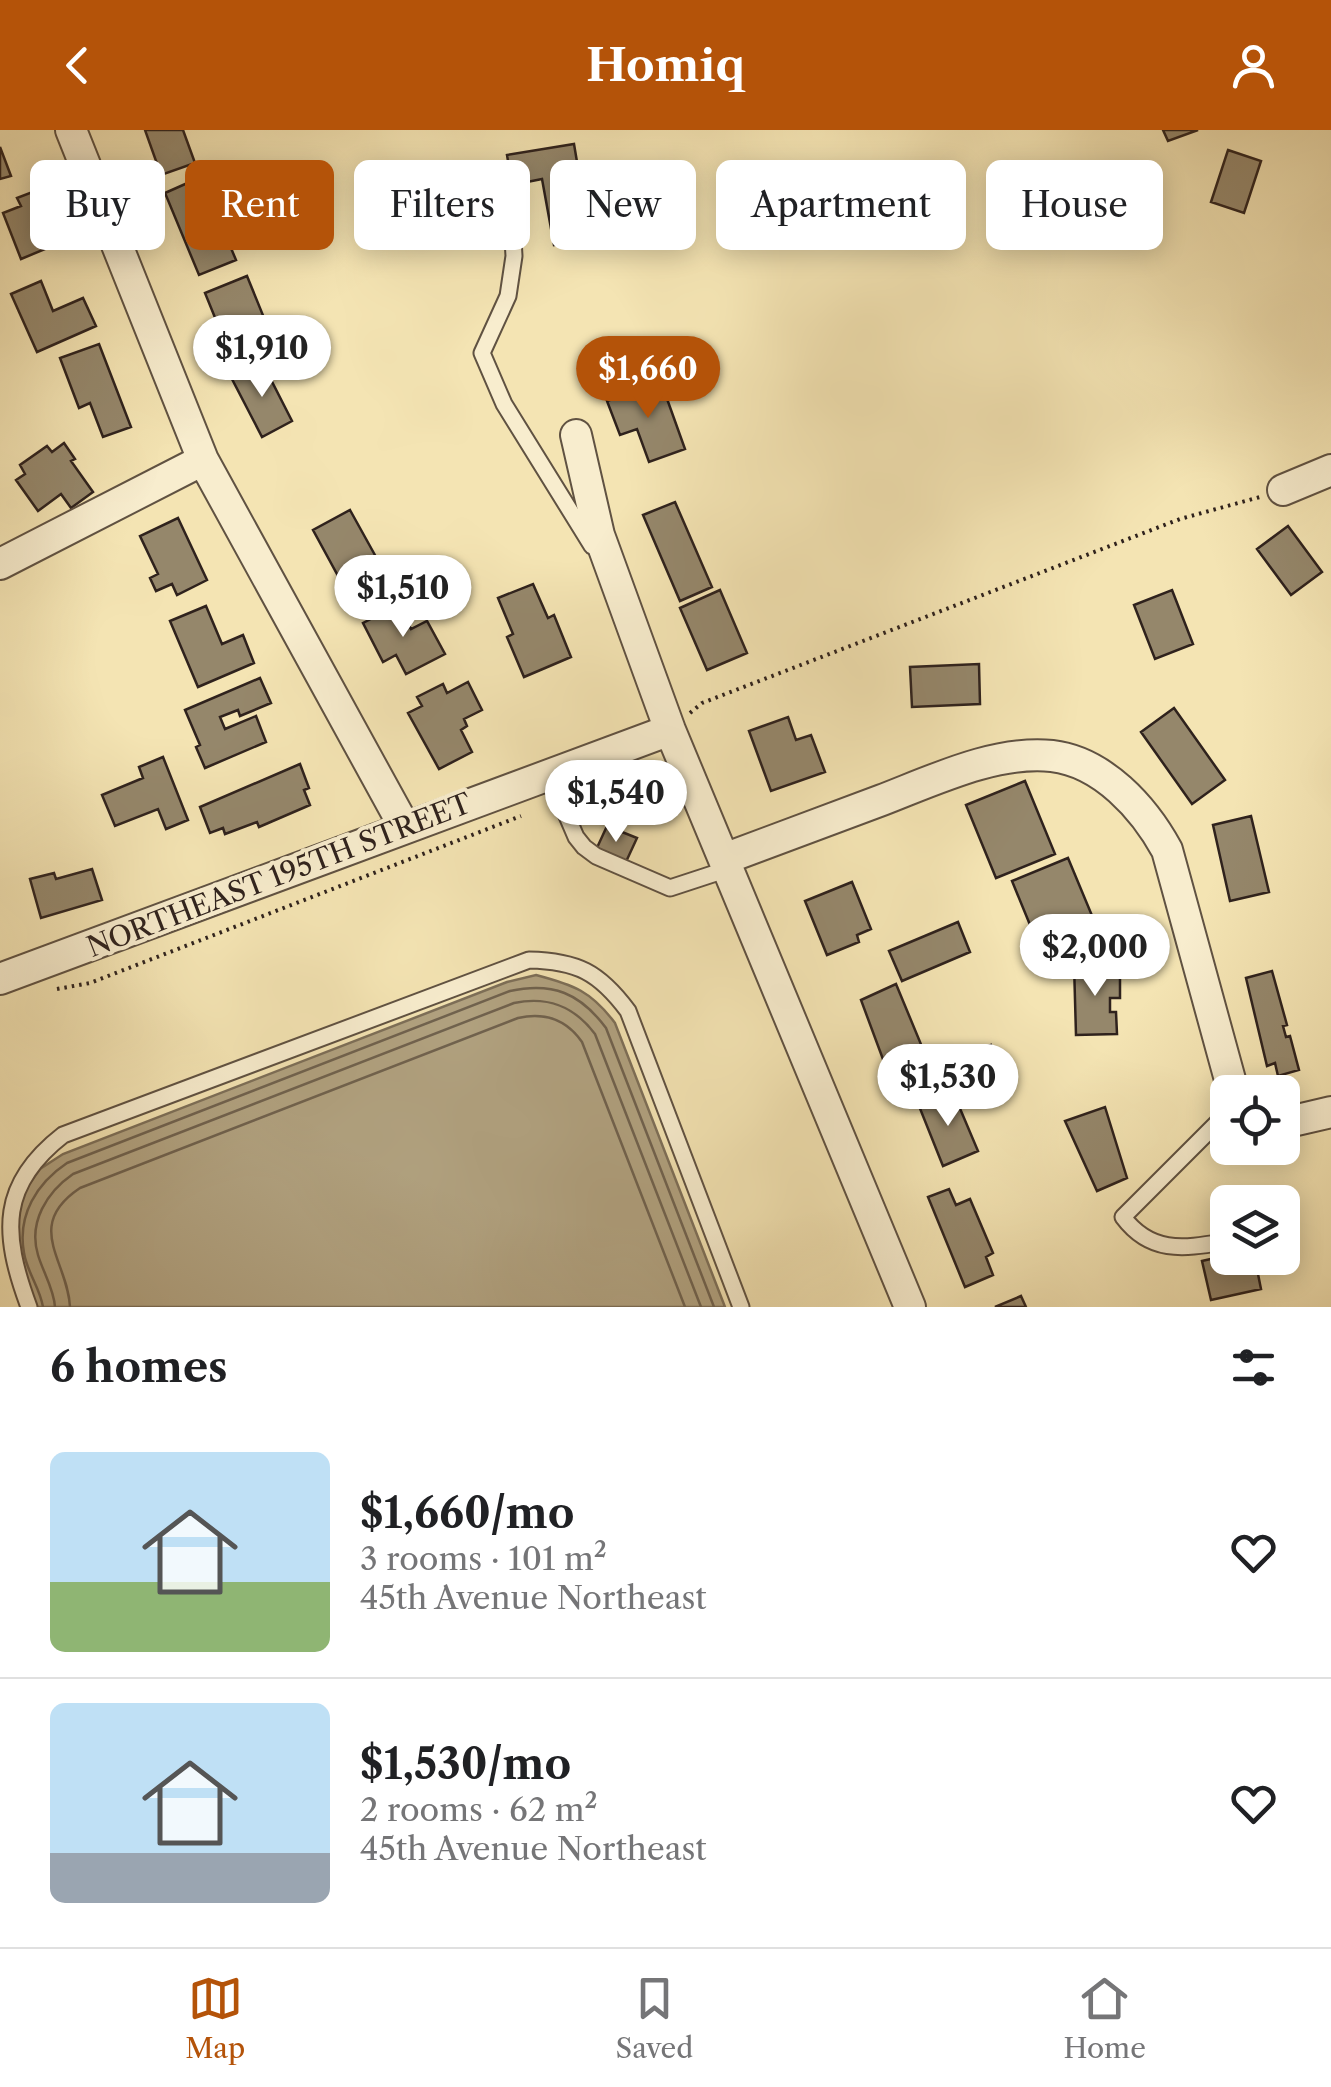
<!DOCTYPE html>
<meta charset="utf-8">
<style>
:root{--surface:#fff;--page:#f2f2f2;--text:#202124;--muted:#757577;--line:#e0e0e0;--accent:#b45309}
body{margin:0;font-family:"Libre Caslon Text",serif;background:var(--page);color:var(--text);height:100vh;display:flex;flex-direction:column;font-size:38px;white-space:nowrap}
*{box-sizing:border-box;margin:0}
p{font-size:32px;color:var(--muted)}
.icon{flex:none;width:55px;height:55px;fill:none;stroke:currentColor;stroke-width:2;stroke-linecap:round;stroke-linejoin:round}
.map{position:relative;height:1177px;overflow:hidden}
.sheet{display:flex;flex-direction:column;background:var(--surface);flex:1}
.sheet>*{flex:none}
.hud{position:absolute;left:30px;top:30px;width:1272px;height:90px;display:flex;gap:20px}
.tools{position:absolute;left:1210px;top:945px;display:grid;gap:20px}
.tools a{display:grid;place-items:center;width:90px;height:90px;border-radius:15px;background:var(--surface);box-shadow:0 5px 25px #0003;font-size:50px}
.price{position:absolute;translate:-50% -85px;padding:0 22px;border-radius:35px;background:#fff;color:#222;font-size:32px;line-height:65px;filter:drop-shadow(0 2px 5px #0008)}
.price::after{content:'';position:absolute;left:50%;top:60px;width:30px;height:22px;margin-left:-15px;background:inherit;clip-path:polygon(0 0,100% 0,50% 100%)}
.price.on{background:var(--accent);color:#fff}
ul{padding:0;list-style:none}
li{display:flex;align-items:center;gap:30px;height:250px;padding:0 50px}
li+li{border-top:2px solid var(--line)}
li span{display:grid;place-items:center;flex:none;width:280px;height:200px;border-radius:15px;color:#555}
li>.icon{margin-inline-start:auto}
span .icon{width:120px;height:120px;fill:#fffc;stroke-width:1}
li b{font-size:42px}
h2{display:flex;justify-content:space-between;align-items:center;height:120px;padding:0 50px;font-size:42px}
.pill{padding:0 35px;border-radius:15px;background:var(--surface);box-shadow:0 5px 25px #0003;font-size:35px;line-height:90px}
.pill.on{background:var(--accent);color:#fff}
header{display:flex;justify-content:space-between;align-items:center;height:130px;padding:0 50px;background:var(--accent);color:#fff;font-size:45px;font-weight:700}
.tab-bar{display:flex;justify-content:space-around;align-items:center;height:140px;border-top:2px solid var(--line);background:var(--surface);font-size:28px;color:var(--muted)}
.tab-bar a{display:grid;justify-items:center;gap:5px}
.tab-bar .on{color:var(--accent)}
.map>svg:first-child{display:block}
.water{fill:#b1a280;stroke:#7d6f58;stroke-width:2.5}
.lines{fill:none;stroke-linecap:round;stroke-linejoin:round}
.shore{stroke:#70624e;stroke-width:2.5}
.building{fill:#95876b;stroke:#2f221d;stroke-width:2.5}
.lane-casing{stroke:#605242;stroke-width:19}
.street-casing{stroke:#605242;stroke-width:34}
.path{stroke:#2f221d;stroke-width:4;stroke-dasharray:2.5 5;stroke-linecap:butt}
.lane{stroke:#f8edce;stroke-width:15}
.street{stroke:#f8edce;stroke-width:30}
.labels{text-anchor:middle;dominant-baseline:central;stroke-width:8;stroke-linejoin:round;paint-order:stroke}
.street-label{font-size:28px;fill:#2f221d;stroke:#f8edce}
</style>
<header><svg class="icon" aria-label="back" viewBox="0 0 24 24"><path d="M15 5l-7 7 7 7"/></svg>Homiq<svg class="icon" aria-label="person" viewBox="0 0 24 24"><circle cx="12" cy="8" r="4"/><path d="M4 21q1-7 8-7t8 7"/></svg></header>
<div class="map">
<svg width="1331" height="1177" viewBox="0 0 1331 1177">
<rect width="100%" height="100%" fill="#f4e4b3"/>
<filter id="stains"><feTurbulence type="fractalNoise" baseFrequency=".002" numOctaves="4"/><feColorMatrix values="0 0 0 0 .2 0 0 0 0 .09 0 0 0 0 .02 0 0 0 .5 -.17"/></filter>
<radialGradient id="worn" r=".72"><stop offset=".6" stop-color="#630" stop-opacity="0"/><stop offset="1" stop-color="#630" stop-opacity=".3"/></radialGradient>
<!-- water -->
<path class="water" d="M 536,845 C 574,855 591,861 615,893 L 725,1177 L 34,1177 L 13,1124 L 20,1067 L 40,1039 L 63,1024 L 507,852 Z"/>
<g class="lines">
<!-- shore -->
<path class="shore" d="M 43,1177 C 40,1158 27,1142 24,1123 C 17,1085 37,1053 67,1033 L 510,861 C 553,852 580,863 606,898 L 714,1177
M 55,1177 C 54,1159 43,1142 38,1125 C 28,1092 47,1062 73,1044 L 514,873 C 548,866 574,876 595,904 L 701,1177
M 70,1177 C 68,1131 23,1096 80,1058 L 518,888 C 545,882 566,889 582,912 L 685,1177"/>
</g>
<!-- building -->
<path class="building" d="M 145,0 L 183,0 L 195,33 L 161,45 Z
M 1163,0 L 1198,0 L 1168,11 Z
M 574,14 L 590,109 L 554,115 L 542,49 L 512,55 L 507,25 Z
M 0,17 L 11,46 L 0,49 Z
M 1228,20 L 1261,31 L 1244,83 L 1211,72 Z
M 201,47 L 236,130 L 199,145 L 165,63 Z
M 35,61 L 57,114 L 21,129 L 3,83 L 21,76 L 17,68 Z
M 247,146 L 273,210 L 231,227 L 205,163 Z
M 41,151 L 53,181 L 83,168 L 96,196 L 37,222 L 11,164 Z
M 99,214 L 131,297 L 103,307 L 90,273 L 79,278 L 60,228 Z
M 263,234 L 292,291 L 262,307 L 232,249 Z
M 661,252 L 685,319 L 649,332 L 637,299 L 620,305 L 607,271 Z
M 64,313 L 75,329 L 71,331 L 93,362 L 71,378 L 61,364 L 38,381 L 16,350 L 25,344 L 20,335 L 47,316 L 52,322 Z
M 675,372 L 712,457 L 680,471 L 643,385 Z
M 350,380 L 386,445 L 349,466 L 313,400 Z
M 178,388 L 207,450 L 177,465 L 172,454 L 156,461 L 150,448 L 158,444 L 140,406 Z
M 1288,396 L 1322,442 L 1291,465 L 1257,419 Z
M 533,454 L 548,488 L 554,485 L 571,527 L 524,547 L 507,507 L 513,504 L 498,468 Z
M 720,460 L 747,523 L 707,540 L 680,478 Z
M 1172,460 L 1193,514 L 1155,529 L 1134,475 Z
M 398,475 L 411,499 L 427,491 L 445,524 L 406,544 L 396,525 L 383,532 L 363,493 Z
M 206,476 L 222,514 L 243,505 L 254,533 L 198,557 L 170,491 Z
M 979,534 L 980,574 L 912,577 L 910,537 Z
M 260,548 L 271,573 L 240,586 L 238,580 L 220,587 L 225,599 L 256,586 L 266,612 L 205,638 L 196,617 L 200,615 L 185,580 Z
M 468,552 L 482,580 L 464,589 L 467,596 L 461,600 L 472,622 L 439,639 L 408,583 L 422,576 L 417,567 L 443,554 L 447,563 Z
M 1174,578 L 1225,650 L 1192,674 L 1141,602 Z
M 788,587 L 796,610 L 811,605 L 825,642 L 771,661 L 749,601 Z
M 163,627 L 188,690 L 166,699 L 158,679 L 115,696 L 102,665 L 143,648 L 139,637 Z
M 300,634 L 309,658 L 304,660 L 310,675 L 259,697 L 257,692 L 225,704 L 223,698 L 210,703 L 200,677 Z
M 1025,651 L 1055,724 L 996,748 L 966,675 Z
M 1251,686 L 1269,762 L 1230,771 L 1213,695 Z
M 607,696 L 637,708 L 625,734 L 595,722 Z
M 1068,728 L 1098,800 L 1042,824 L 1012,751 Z
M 92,739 L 102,770 L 41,788 L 30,749 L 54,743 L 56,749 Z
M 852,752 L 871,799 L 857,805 L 859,812 L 827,825 L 805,771 Z
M 958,792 L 970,822 L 902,851 L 889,821 Z
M 1103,833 L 1103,841 L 1120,840 L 1120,868 L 1110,868 L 1110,882 L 1116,882 L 1117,904 L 1076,905 L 1074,834 Z
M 1272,841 L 1287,895 L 1283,896 L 1286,907 L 1290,906 L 1299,940 L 1278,946 L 1275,933 L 1267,936 L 1246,848 Z
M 896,854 L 925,924 L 887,940 L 861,870 Z
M 991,915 L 999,934 L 994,936 L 999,947 L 966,961 L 953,931 Z
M 953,962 L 978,1021 L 943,1036 L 919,976 Z
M 1105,977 L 1127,1048 L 1097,1061 L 1065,991 Z
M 949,1059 L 956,1075 L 970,1069 L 993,1123 L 986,1127 L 993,1145 L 965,1157 L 928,1067 Z
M 1228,1125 L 1239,1128 L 1243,1142 L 1257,1139 L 1261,1159 L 1211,1170 L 1202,1131 Z
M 1021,1166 L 1026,1177 L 995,1177 Z"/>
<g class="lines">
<defs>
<path id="lane" d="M 511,76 L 514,126 L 508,166 L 482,223 L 504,274 L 592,416
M 549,644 L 576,707 L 584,717 L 596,726 L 670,758 L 728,739
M 1223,1112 C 1182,1119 1150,1123 1123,1087 L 1228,982
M 29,1177 C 1,1102 0,1054 63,1005 L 529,830 C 577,831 599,842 628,881 L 741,1177"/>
<path id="street" d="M 71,0 L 203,330 L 404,696
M 576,305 L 599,405 L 670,600 L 910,1177
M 1283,360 L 1331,340
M 0,434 L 203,330
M 724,729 C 777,709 830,689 882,670 C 934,650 996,620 1052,626 C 1103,632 1144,678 1167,720 L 1232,957 L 1236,962
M 0,849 C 224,768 446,681 670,600
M 1282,989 L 1297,990 L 1331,982"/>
</defs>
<!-- lane casing -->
<use href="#lane" class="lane-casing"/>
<!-- street casing -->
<use href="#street" class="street-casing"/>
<!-- path -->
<path class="path" d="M 690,583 L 702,573 L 1180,389 L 1260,367
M 624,648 L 637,646 L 663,653
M 57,859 L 90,853 L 521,686"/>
<!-- lane -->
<use href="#lane" class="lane"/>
<!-- street -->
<use href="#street" class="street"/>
</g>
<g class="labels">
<!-- street labels -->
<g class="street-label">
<text transform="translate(279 745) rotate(-21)">NORTHEAST 195TH STREET</text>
</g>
</g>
<rect width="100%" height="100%" filter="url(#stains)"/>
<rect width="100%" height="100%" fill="url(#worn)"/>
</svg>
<div class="tools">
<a><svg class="icon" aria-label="locate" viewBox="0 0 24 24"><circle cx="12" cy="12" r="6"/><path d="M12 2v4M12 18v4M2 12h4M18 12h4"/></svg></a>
<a><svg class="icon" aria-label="layers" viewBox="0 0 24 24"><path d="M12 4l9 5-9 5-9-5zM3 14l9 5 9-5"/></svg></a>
</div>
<b class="price" style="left:262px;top:270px">$1,910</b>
<b class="price on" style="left:648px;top:291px">$1,660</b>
<b class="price" style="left:403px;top:510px">$1,510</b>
<b class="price" style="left:616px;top:715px">$1,540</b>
<b class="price" style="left:1095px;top:869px">$2,000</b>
<b class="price" style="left:948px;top:999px">$1,530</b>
<div class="hud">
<a class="pill">Buy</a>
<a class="pill on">Rent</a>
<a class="pill">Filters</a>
<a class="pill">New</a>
<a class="pill">Apartment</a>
<a class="pill">House</a>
</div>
</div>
<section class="sheet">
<h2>6 homes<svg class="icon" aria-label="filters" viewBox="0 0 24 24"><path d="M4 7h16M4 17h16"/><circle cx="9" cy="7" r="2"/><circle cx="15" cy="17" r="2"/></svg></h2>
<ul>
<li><span style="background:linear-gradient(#bfe0f5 65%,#8fb573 0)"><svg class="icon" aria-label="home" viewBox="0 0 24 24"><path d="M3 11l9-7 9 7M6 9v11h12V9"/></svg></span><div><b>$1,660/mo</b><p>3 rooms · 101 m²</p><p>45th Avenue Northeast</p></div><svg class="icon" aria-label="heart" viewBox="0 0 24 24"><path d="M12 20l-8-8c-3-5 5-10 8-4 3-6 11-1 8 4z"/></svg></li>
<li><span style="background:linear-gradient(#bfe0f5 75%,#9aa5b1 0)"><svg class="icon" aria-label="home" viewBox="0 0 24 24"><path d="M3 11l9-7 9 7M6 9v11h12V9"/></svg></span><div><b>$1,530/mo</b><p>2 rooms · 62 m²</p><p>45th Avenue Northeast</p></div><svg class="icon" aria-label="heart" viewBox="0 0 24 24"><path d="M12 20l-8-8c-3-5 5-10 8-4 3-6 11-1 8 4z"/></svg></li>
</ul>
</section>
<nav class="tab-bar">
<a class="on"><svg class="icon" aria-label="map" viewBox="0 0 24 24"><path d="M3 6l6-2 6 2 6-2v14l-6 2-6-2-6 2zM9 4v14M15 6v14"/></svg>Map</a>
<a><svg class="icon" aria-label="saved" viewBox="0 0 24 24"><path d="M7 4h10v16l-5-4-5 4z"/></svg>Saved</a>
<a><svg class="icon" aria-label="home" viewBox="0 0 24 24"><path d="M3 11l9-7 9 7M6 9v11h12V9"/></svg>Home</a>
</nav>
